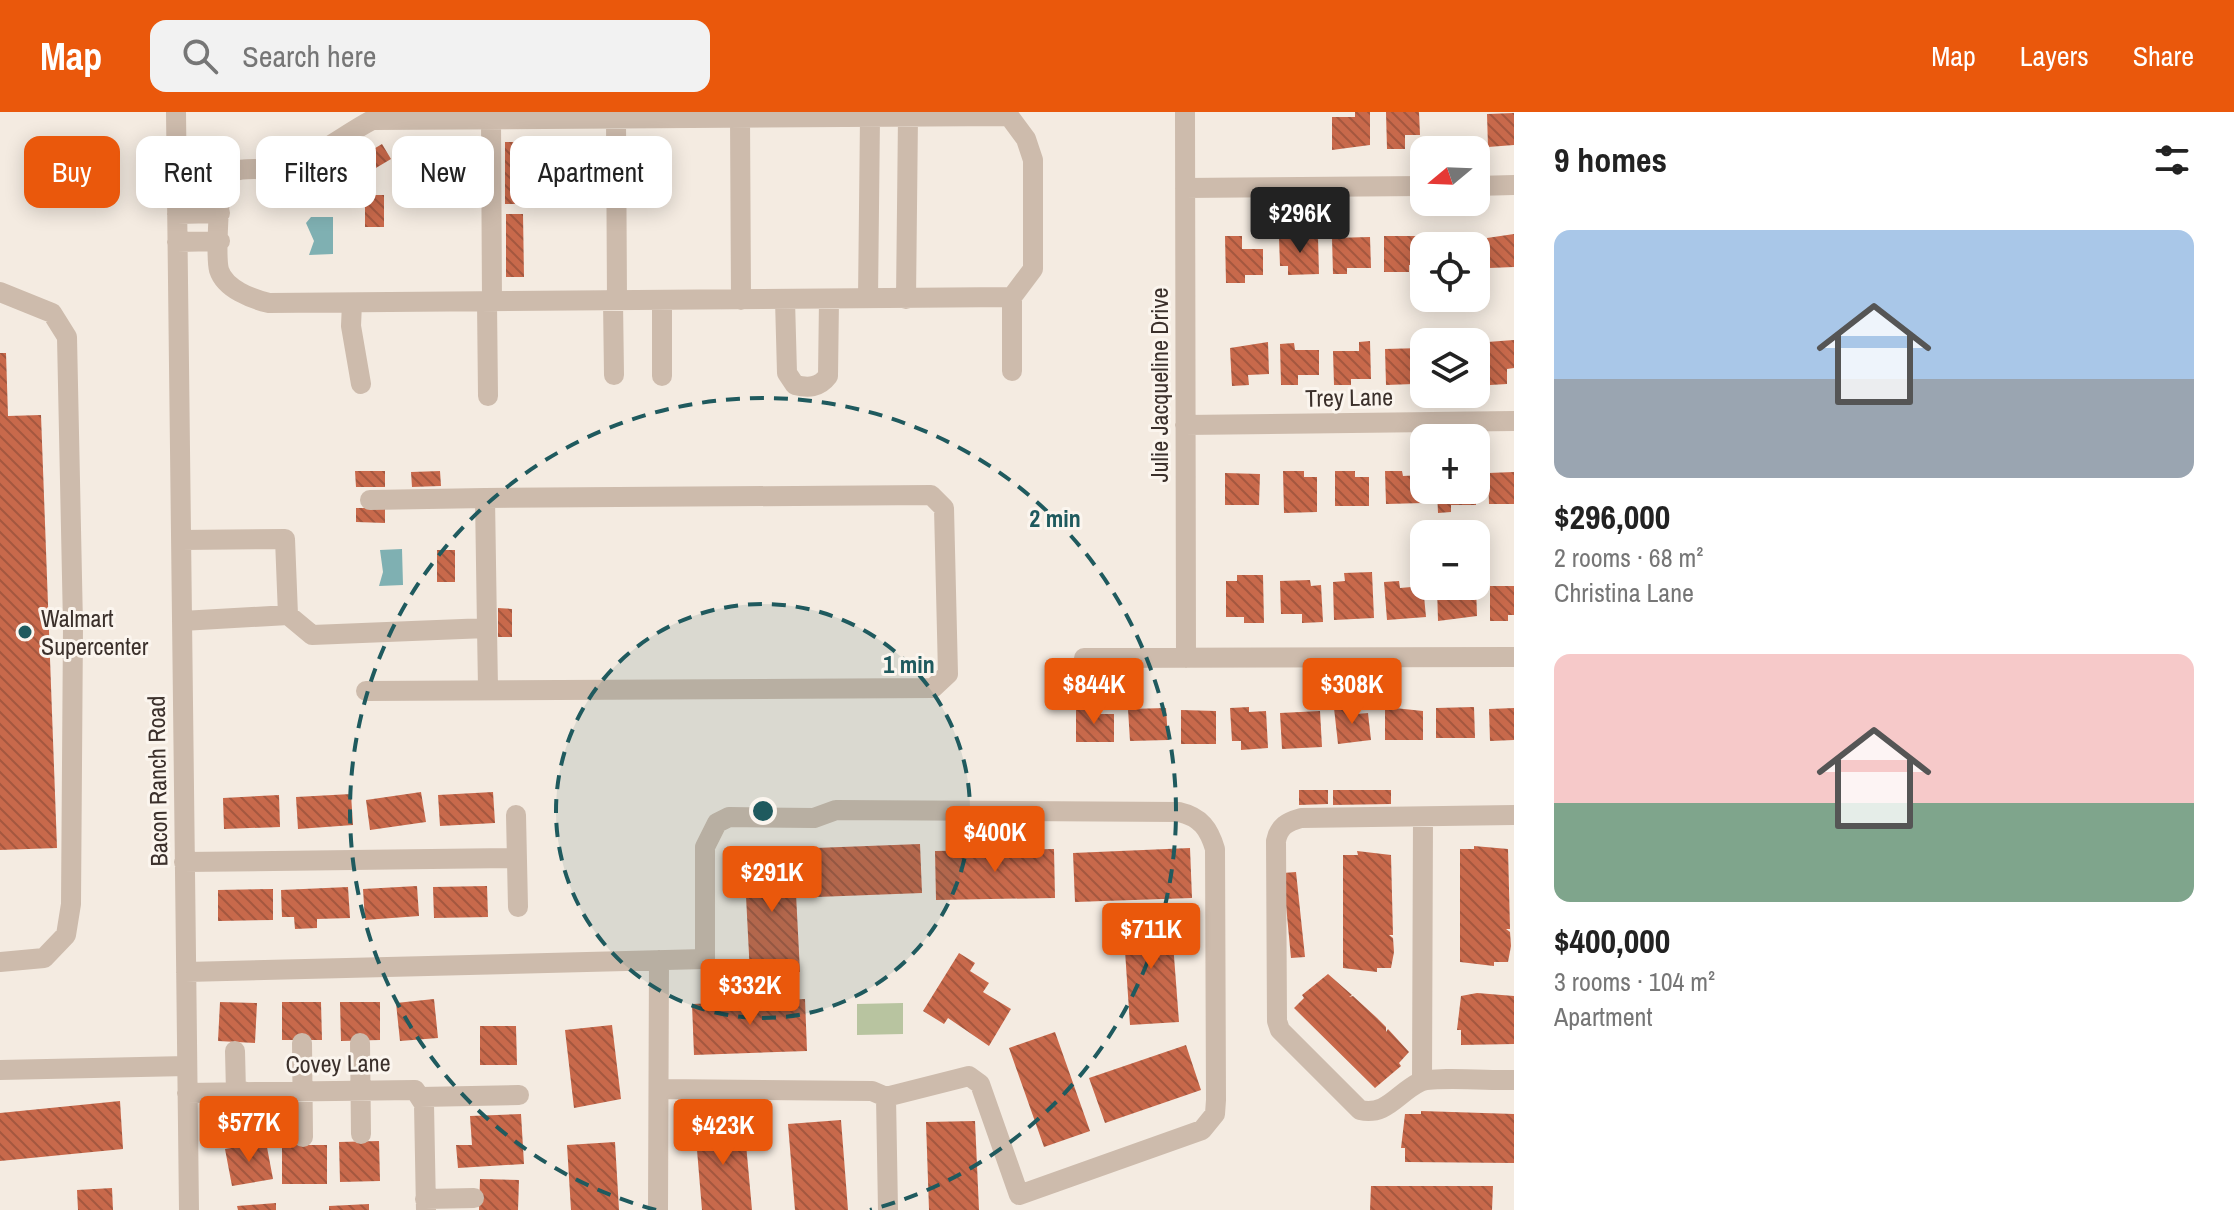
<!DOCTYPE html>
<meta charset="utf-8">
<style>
:root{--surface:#fff;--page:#f2f2f2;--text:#222;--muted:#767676;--accent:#ea580c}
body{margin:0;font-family:"Archivo Narrow",sans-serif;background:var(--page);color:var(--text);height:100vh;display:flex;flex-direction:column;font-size:30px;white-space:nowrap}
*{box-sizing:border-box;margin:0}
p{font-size:26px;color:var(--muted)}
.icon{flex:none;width:44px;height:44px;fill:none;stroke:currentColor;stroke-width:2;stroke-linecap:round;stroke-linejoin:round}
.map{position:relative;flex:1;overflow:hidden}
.side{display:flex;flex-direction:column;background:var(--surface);width:720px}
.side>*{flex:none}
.top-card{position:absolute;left:24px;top:24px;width:760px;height:72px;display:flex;gap:16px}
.needle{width:52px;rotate:251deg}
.controls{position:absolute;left:1410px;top:24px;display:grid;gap:16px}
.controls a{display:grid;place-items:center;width:80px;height:80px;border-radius:16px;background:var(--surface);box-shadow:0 4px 20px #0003;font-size:40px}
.price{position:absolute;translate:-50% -68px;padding:0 18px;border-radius:8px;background:var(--accent);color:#fff;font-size:26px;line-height:52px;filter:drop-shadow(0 2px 4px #0008)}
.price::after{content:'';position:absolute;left:50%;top:48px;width:24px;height:18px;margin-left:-12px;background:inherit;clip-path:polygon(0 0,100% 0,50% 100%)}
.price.on{background:#222;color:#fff}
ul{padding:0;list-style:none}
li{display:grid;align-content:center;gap:16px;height:424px;padding:0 40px}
li span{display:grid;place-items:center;height:248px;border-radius:16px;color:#555}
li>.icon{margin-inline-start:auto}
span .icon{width:144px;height:144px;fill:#fffc;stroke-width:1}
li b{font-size:34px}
h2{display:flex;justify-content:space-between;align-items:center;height:96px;padding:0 40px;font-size:34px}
.pill{padding:0 28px;border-radius:16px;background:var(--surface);box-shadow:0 4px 20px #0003;font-size:28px;line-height:72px}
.pill.on{background:var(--accent);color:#fff}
header{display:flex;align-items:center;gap:48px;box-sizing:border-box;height:112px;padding:0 40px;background:var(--accent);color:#fff}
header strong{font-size:38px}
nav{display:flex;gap:44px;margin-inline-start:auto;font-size:28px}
.search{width:560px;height:72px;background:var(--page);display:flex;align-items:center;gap:20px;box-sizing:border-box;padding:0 28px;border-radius:16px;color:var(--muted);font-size:30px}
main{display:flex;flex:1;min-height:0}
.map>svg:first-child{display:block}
.park{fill:#b8c4a0}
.water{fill:#7fb0b2}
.building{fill:url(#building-back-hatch)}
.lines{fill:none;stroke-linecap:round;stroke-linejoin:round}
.minor{stroke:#cdbbac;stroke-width:20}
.ring{fill:none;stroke:#1f5a5e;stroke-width:4;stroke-dasharray:14 10}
.poi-dot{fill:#1f5a5e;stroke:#fbf5ee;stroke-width:3}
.labels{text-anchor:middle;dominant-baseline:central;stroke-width:6;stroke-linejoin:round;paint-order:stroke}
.street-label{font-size:24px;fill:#3b302b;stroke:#fbf5ee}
.poi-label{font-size:24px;fill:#3b302b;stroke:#fbf5ee;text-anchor:start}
.centre{fill:#1f5a5e;stroke:#fbf5ee;stroke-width:4}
.ring-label{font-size:24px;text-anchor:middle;font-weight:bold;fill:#1f5a5e;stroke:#fbf5ee;stroke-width:6;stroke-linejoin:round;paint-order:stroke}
</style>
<header>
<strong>Map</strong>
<div class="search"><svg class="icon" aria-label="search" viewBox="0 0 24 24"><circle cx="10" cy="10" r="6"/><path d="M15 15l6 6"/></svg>Search here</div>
<nav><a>Map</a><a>Layers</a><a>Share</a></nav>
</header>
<main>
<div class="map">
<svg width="1514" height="1098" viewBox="0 0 1514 1098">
<defs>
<pattern id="building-back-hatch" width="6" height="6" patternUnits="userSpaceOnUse" patternTransform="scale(2)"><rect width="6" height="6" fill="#c8694b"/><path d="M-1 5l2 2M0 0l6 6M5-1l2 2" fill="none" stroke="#a4573f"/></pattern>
</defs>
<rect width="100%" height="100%" fill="#f4ebe1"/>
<!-- park -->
<path class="park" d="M 903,891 L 903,922 L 857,923 L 857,892 Z"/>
<!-- water -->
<path class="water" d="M 311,105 L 333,105 L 333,142 L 309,143 L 314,129 L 306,111 Z
M 402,437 L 403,473 L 379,474 L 383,460 L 380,438 Z"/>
<!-- building -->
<path class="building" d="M 1355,0 L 1370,0 L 1370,33 L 1332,38 L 1332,5 L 1355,5 Z
M 1386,0 L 1419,0 L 1420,23 L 1405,23 L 1405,37 L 1387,37 Z
M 1514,1 L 1514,33 L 1488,35 L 1487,2 Z
M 505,30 L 523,30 L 523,92 L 505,92 Z
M 382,32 L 391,47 L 349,72 L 340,57 Z
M 365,83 L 384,83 L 384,115 L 365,115 Z
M 506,102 L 523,102 L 524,165 L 506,165 Z
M 1514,122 L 1514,155 L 1489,156 L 1487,126 Z
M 1225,124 L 1242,124 L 1242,137 L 1263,137 L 1263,163 L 1245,163 L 1245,171 L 1226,171 Z
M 1384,124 L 1423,124 L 1423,154 L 1409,153 L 1409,160 L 1384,160 Z
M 1279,125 L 1318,125 L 1319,162 L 1288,163 L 1288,154 L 1280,154 Z
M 1370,125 L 1371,156 L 1347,156 L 1347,162 L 1333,162 L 1332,126 Z
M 1514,228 L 1514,256 L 1507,257 L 1507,272 L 1490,273 L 1487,230 Z
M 1370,229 L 1371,267 L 1351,267 L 1351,273 L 1334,273 L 1333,239 L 1359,239 L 1359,230 Z
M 1268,230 L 1269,262 L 1248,263 L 1249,273 L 1232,274 L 1230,236 Z
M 1294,231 L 1295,238 L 1319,238 L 1319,263 L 1298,263 L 1298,273 L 1281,273 L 1280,232 Z
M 1422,236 L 1423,262 L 1414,262 L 1414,272 L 1386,273 L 1385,237 Z
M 0,241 L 6,241 L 8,304 L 41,303 L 57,736 L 0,738 Z
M 355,359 L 385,359 L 385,375 L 356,375 Z
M 440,359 L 441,374 L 412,375 L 411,360 Z
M 1283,359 L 1304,359 L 1304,365 L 1317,365 L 1317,400 L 1284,401 Z
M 1335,359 L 1355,359 L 1355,365 L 1369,365 L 1369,394 L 1335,394 Z
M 1385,359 L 1402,359 L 1403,364 L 1423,363 L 1424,391 L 1386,392 Z
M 1514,360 L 1514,392 L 1489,392 L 1488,361 Z
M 1225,361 L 1260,362 L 1259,393 L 1225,393 Z
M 1437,378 L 1476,378 L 1476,393 L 1451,393 L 1451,400 L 1438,401 Z
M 356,396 L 385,396 L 385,411 L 356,410 Z
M 437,438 L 455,438 L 455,470 L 437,470 Z
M 1372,460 L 1374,506 L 1334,508 L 1333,470 L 1345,469 L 1344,461 Z
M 1237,463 L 1263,463 L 1264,511 L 1244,511 L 1244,505 L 1226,505 L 1226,469 L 1237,469 Z
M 1310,468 L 1311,474 L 1321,473 L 1323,510 L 1302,511 L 1302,502 L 1281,502 L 1280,469 Z
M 1399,469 L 1400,476 L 1423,474 L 1426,505 L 1387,508 L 1384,470 Z
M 1476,474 L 1477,504 L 1438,509 L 1437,475 Z
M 1490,474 L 1514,474 L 1514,503 L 1508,503 L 1508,509 L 1490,509 Z
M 498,496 L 512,497 L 512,525 L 498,525 Z
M 1355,594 L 1356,602 L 1368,601 L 1371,628 L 1338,632 L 1334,596 Z
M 1249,595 L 1249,600 L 1266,599 L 1268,636 L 1241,638 L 1241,629 L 1232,629 L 1230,596 Z
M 1385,595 L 1423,599 L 1423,628 L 1385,628 Z
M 1474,595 L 1475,626 L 1436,626 L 1436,596 Z
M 1076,596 L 1093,596 L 1094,602 L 1114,602 L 1114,630 L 1076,630 Z
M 1166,596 L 1168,628 L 1130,629 L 1128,597 Z
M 1514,596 L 1514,628 L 1490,629 L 1489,597 Z
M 1181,598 L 1216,599 L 1216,632 L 1181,632 Z
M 1320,599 L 1322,635 L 1282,637 L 1280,601 Z
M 1299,678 L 1328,678 L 1328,692 L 1299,693 Z
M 1333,678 L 1391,678 L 1391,692 L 1333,693 Z
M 421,680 L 426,710 L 370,718 L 366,688 Z
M 493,680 L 495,711 L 440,714 L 438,683 Z
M 351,682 L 353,713 L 298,717 L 296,685 Z
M 279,683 L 280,715 L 224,717 L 223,686 Z
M 920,732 L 922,781 L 817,785 L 815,736 Z
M 1474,734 L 1508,737 L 1510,817 L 1506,817 L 1510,820 L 1511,834 L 1508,850 L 1494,850 L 1494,854 L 1460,850 L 1460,737 L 1474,737 Z
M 1190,736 L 1192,786 L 1075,790 L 1073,741 Z
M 1054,737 L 1055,786 L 936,788 L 935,739 Z
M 1357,739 L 1391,743 L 1393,823 L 1389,823 L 1393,826 L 1394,840 L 1391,856 L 1377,856 L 1377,860 L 1343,856 L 1343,743 L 1358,743 Z
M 794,743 L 800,860 L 750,862 L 744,745 Z
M 1296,760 L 1305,845 L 1291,846 L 1283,761 Z
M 417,774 L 419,804 L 365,808 L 363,777 Z
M 487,774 L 488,805 L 434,806 L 433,775 Z
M 348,775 L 350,806 L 317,807 L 317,816 L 295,817 L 294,805 L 282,805 L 281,778 Z
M 273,777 L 273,808 L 218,809 L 218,778 Z
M 1171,805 L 1179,910 L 1130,913 L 1123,809 Z
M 959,841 L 975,851 L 970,859 L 989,871 L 983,880 L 1011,897 L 989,934 L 948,906 L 944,912 L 923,899 Z
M 1328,862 L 1352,883 L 1349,885 L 1353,884 L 1377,906 L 1386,915 L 1386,920 L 1388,917 L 1409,940 L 1399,951 L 1401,954 L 1375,976 L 1294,896 L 1304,886 L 1302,883 Z
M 1477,881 L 1514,884 L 1514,932 L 1461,933 L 1461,918 L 1457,918 L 1461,884 Z
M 434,887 L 438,926 L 400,929 L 396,891 Z
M 805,887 L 807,939 L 694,943 L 692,892 Z
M 220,890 L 257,891 L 255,931 L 218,929 Z
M 282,890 L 321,890 L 322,928 L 282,928 Z
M 340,890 L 380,890 L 380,928 L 341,929 Z
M 612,913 L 621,987 L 574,996 L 565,918 Z
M 480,914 L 516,914 L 517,953 L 480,953 Z
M 1055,920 L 1090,1019 L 1044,1035 L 1009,936 Z
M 1186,933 L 1201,978 L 1105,1011 L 1089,966 Z
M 120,989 L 123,1037 L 0,1049 L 0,1001 Z
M 1421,999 L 1514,1002 L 1514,1051 L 1405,1050 L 1405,1036 L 1401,1036 L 1405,1002 L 1421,1002 Z
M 521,1002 L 524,1052 L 458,1056 L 456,1033 L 472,1033 L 470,1004 Z
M 841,1008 L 848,1098 L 795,1098 L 788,1012 Z
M 975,1009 L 979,1098 L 929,1098 L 926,1010 Z
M 744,1010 L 752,1098 L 702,1098 L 695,1014 Z
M 379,1029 L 380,1069 L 340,1070 L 339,1030 Z
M 266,1030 L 273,1067 L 232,1074 L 225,1037 Z
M 615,1030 L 619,1098 L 571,1098 L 567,1033 Z
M 282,1033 L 327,1033 L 327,1072 L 282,1072 Z
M 480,1067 L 519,1068 L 518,1098 L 479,1098 Z
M 1371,1074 L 1493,1074 L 1492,1098 L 1370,1098 Z
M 112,1076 L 113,1098 L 78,1098 L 77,1078 Z
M 276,1091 L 276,1098 L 238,1098 L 237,1094 Z
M 369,1092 L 369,1098 L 329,1098 L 329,1094 Z"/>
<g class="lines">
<!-- minor -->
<path class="minor" d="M 176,0 L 189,1098
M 1185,0 L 1186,546
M 1009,4 L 1026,27 L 1033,48 L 1033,157 L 1012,185 L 269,191 C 252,187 225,177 219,158 C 216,146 218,74 225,66 C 236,52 263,59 279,57 C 310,51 343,23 372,8 Z
M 740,5 L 741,188
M 616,6 L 617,189
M 491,7 L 492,190
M 545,60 L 616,60
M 1476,74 L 1514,73
M 1185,76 L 1424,74
M 177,102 L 220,101
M 177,130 L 220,129
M 0,180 L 52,201 L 67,225 L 73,513 L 71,792 L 66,823 L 44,846 L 0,850
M 1012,185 L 1012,259
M 868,187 L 870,5
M 906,187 L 908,4
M 785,188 L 787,261 L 795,273 C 808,276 819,276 828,264 L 829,188
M 613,189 L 614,263
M 662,189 L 662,264
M 487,190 L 488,284
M 352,191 L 351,214 L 361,272
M 1185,313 L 1514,309
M 181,428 L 285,427 L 288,503 L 182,509
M 288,503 L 312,523 L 487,516 L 485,386 L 370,388
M 487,516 L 488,576
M 1084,546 L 1514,545
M 366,579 L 933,576 L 948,562 L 944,396 L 931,383 L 485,386
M 516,703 L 518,795
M 1514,703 L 1301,706 C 1287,710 1279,714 1276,729 L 1277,909 L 1280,918 L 1360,998 C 1387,1004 1397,981 1420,970 C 1433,964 1496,969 1514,968
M 184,750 L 517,746
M 186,860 L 705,847 L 705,735 L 717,711 L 729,705 L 814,706 L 836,698 L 1179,700 C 1201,705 1209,717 1215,737 L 1216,988 L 1215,1002 L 1202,1018 L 1019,1083 L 980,972 L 969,964 L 886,985 L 872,979 L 659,977
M 302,931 L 303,1025
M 360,931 L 361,1022
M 235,939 L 236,980
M 0,958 L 187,954
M 1422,969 L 1423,705
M 243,979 L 243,1022
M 187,981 L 415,978 L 424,992 L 426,1098
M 420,985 L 519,983
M 886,985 L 888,1098
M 425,1087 L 474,1086
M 658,1098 L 659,848"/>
</g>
<!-- distance rings -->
<circle cx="763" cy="699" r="207" fill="#1f5a5e" fill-opacity=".12"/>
<g class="ring">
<circle cx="763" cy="699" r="207"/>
<path d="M656 1098A413 413 0 1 1 870 1098"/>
</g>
<!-- markers -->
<circle class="poi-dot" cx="25" cy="520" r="8"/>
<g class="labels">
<!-- street labels -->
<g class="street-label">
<text transform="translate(1159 273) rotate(-90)">Julie Jacqueline Drive</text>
<text transform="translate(1349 285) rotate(-1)">Trey Lane</text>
<text transform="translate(157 669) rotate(-91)">Bacon Ranch Road</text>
<text transform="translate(338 951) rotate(-1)">Covey Lane</text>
</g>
<!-- poi labels -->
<g class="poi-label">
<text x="41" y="506">Walmart<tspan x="41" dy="28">Supercenter</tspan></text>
</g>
</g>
<circle cx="763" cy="699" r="12" class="centre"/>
<g class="ring-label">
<text x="1055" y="415">2 min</text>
<text x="909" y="561">1 min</text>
</g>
</svg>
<div class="controls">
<a><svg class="needle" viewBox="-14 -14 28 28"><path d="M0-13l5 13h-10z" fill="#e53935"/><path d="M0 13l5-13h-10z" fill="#767676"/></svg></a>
<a><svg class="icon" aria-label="locate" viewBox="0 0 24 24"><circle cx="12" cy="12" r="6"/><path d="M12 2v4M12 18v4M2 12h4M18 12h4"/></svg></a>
<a><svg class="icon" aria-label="layers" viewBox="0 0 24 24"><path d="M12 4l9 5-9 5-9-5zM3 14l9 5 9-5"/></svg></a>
<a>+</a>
<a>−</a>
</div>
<b class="price on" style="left:1300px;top:143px">$296K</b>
<b class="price" style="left:1094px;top:614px">$844K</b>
<b class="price" style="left:1352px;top:614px">$308K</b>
<b class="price" style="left:995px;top:762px">$400K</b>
<b class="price" style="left:772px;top:802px">$291K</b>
<b class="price" style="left:1151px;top:859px">$711K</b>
<b class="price" style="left:750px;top:915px">$332K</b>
<b class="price" style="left:249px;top:1052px">$577K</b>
<b class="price" style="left:723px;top:1055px">$423K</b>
<div class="top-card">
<a class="pill on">Buy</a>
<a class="pill">Rent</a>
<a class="pill">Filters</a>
<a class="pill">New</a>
<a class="pill">Apartment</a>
</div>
</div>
<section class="side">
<h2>9 homes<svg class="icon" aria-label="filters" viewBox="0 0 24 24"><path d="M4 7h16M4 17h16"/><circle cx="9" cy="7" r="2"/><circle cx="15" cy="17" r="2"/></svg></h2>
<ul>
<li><span style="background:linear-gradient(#a9c7e8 60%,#9aa5b1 0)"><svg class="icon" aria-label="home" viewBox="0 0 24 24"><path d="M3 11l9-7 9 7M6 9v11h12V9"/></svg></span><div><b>$296,000</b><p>2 rooms · 68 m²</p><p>Christina Lane</p></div></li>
<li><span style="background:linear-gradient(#f6c9c9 60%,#7fa58c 0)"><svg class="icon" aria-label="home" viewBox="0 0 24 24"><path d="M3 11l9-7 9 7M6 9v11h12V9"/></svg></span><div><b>$400,000</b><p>3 rooms · 104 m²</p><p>Apartment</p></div></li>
</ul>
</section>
</main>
